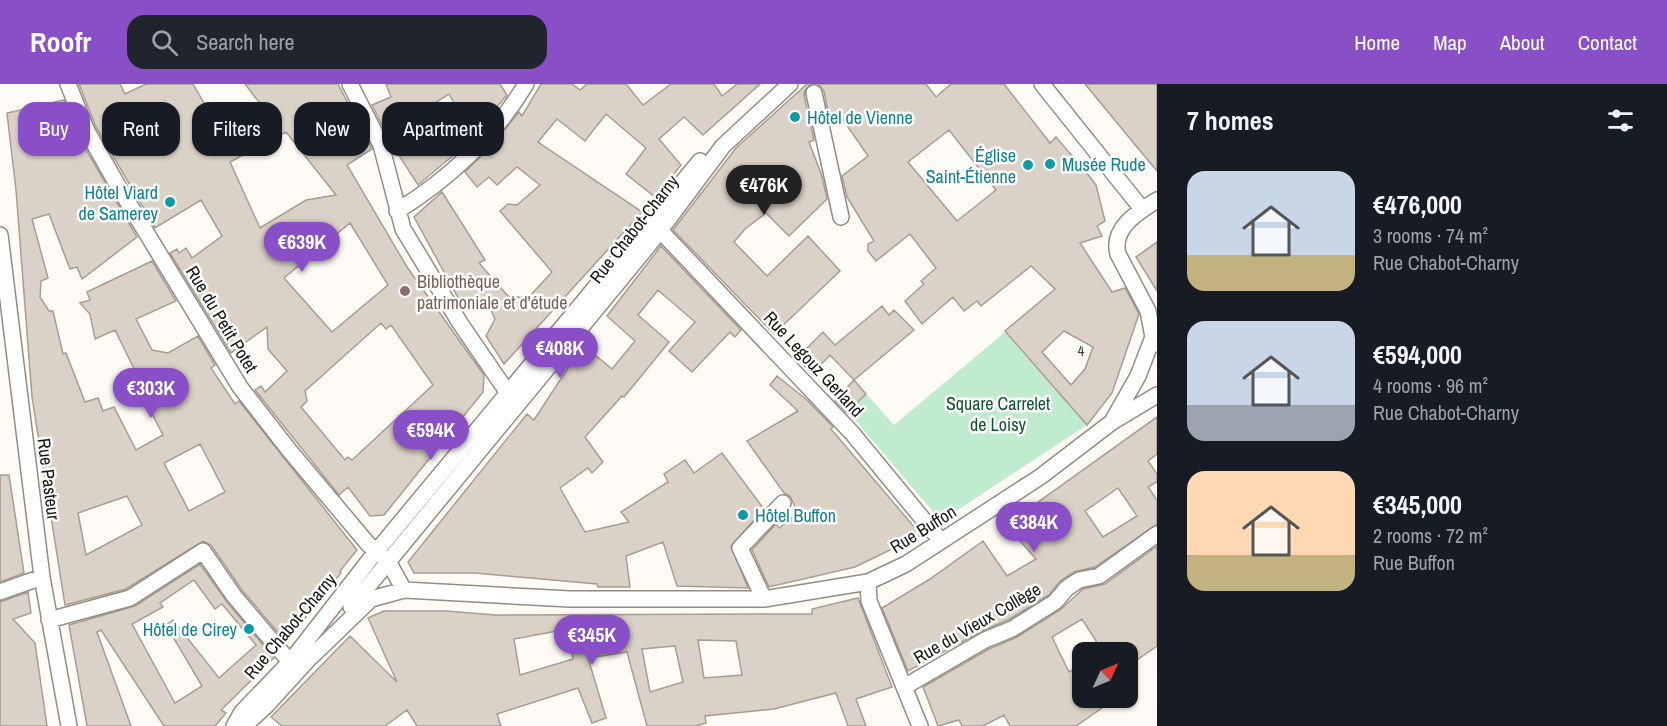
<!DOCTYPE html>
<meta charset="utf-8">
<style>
:root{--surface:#171b24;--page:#20242c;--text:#f1f3f6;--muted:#9ea1a6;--accent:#894fc6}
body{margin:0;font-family:"Archivo Narrow",sans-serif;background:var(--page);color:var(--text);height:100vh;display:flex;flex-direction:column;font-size:22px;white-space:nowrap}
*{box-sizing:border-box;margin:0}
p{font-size:20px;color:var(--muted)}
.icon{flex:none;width:33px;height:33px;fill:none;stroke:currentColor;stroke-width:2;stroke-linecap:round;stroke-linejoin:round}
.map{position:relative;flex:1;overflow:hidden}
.panel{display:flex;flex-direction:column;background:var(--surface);width:510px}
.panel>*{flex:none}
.banner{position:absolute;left:18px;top:18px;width:570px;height:54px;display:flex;gap:12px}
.needle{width:39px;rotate:46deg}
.controls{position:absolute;left:1072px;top:558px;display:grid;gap:12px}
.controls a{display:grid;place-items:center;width:66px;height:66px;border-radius:12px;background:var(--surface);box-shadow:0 2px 4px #0004;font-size:30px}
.price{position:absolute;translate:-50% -51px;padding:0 14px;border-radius:21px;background:var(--accent);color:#fff;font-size:20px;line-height:39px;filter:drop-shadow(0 2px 3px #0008)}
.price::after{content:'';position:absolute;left:50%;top:36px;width:18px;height:14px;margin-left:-9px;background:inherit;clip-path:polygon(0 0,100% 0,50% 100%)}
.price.selected{background:#222;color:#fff}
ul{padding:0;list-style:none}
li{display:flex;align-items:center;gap:18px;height:150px;padding:0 30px}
li span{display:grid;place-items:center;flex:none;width:168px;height:120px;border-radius:18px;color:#555}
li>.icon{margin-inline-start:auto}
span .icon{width:72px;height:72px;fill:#fffc;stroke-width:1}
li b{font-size:26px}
h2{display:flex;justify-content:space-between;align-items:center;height:72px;padding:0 30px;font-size:26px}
.pill{padding:0 21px;border-radius:18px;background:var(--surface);box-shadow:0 2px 4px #0004;font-size:21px;line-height:54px}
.pill.selected{background:var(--accent);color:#fff}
header{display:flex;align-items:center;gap:36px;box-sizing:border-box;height:84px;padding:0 30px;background:var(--accent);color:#fff}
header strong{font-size:28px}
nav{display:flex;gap:33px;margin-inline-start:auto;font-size:21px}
.search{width:420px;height:54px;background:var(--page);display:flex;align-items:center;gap:15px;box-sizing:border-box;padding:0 21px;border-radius:18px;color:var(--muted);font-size:22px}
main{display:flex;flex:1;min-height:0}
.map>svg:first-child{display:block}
.green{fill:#c1ebce}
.building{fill:#dad1c7;stroke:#a69d93;stroke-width:1.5;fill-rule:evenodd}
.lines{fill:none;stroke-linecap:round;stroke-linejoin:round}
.street-casing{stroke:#948c82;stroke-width:18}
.street{stroke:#fff;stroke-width:15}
.culture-dot{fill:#0f9aa8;stroke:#fff;stroke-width:2}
.education-dot{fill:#8d6e63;stroke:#fff;stroke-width:2}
.labels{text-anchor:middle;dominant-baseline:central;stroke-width:5;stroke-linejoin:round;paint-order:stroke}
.number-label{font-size:15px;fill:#48433e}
.culture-label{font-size:18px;fill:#0d838f;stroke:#fff;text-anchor:start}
.street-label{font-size:18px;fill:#171410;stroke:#fff}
.education-label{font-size:18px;fill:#785e54;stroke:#fff;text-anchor:start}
.park-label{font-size:18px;fill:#0b552f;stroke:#fff}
</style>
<header>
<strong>Roofr</strong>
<div class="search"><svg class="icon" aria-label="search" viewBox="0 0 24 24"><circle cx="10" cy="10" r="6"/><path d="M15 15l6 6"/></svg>Search here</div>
<nav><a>Home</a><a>Map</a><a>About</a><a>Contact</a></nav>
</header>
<main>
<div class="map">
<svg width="1157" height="642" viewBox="0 0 1157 642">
<rect width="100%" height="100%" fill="#fefbf6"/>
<!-- green -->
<path class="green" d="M 1005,248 L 1087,341 L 941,437 L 837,315 L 854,296 L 894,341 Z"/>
<!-- building -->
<path class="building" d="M 79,0 L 120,0 L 125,10 L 146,0 L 193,0 L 212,33 L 221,29 L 232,52 L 269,31 L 245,0 L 338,0 L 372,65 L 347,81 L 407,183 L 484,291 L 483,308 L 384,431 L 370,432 L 348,403 L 339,411 L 255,306 L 261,302 L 265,308 L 287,287 L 268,265 L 267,243 L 231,269 L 170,169 L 177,165 L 179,169 L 186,164 L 192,174 L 222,152 L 201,116 L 155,144 L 96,43 ZM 286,48 L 336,111 L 306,116 L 260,144 L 230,78 ZM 350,139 L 388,201 L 332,248 L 284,194 ZM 381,239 L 386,245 L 391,241 L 433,301 L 352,376 L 348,373 L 345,376 L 301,323 L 307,317 L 305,307 Z
M 386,0 L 500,0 L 507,11 L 462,64 L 418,101 L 391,59 L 372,21 L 391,13 ZM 449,10 L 465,39 L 423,64 L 406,37 Z
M 541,0 L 572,0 L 580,6 L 587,0 L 626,0 L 643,21 L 671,0 L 714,0 L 722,12 L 737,0 L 760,0 L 703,51 L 684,33 L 659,55 L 681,81 L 655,113 L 626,90 L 646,64 L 606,30 L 585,57 L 557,35 L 538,58 L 642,128 L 504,280 L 486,252 L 495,235 L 489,222 L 479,211 L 462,221 L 414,133 L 442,108 L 485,176 L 479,179 L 508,212 L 528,214 L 552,188 L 500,127 L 508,120 L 517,121 L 540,101 L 517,83 L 497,101 L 489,93 L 477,103 L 465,88 L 492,61 L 519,28 L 522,32 Z
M 807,0 L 811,0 L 805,6 L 804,11 L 814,56 L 809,58 L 822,92 L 827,115 L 789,152 L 766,129 L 745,145 L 734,158 L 767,192 L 808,152 L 840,187 L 774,250 L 673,146 L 736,64 Z
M 818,0 L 926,0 L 936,13 L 951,0 L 1004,0 L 1050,59 L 1056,53 L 1090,93 L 1096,101 L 1105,137 L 1097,142 L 1102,152 L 1080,159 L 1112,208 L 1125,204 L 1139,230 L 1112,309 L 1087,341 L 1005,247 L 1055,205 L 1031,182 L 981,222 L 977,217 L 964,227 L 953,213 L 922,240 L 905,217 L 924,200 L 921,197 L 936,184 L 910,150 L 876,177 L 868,167 L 868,160 L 874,157 L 847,113 L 842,92 L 868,72 L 842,34 L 830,38 L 824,7 ZM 949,46 L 996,106 L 957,137 L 908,78 ZM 1064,247 L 1093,263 L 1085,285 L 1071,301 L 1042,268 Z
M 1085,0 L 1157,0 L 1157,87 L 1132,57 Z
M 64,16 L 78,52 L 137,153 L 82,195 L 77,183 L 70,185 L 49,130 L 32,135 L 48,194 L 41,197 L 40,213 L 49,227 L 53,227 L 63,270 L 66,269 L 85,318 L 98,314 L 103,327 L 114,323 L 136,366 L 163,351 L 148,322 L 150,321 L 140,300 L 141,299 L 115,246 L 95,255 L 90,230 L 80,219 L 90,216 L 87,208 L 152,177 L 176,217 L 136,235 L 152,266 L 168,269 L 198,252 L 215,281 L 211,284 L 235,320 L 239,317 L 357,466 L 340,487 L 341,489 L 286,558 L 242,506 L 211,461 L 203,457 L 126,505 L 65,521 L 32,313 L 16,106 L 7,29 ZM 200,360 L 225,408 L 189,427 L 164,379 ZM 127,412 L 142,441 L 86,471 L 78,429 Z
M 1157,158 L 1157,207 L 1136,173 Z
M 661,162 L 741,246 L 735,253 L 730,248 L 692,288 L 669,267 L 695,238 L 658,206 L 638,231 L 669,258 L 624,313 L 622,312 L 585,353 L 603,378 L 592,389 L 588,384 L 560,404 L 585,448 L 629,438 L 621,428 L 668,398 L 664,390 L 685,376 L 694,389 L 722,369 L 764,425 L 731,462 L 748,504 L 677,502 L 663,458 L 626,472 L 630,503 L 598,503 L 597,500 L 475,489 L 414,489 L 408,478 L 527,330 L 534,336 L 583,261 L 612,285 L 635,257 L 607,232 Z
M 882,222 L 889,231 L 894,226 L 914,246 L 854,296 L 830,271 L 812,290 L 797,274 L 823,248 L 835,261 Z
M 777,292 L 807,316 L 833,343 L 831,345 L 921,451 L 855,483 L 769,503 L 752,466 L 776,440 L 779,444 L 798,429 L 790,412 L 784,409 L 747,357 L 798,327 L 770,301 Z
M 854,296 L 866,310 L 847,329 L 835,317 Z
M 1157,333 L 1157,370 L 1148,377 L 1157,390 L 1157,398 L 1148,403 L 1157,416 L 1157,440 L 1095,483 L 1074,488 L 1060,497 L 1049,511 L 1008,536 L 980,548 L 908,587 L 882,524 L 930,495 L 983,457 L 1007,492 L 1036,475 L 1006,441 ZM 1118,404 L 1137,432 L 1103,453 L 1085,427 Z
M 0,391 L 9,391 L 24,489 L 0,498 Z
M 1157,462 L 1157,562 L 1128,582 L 1128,568 L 1103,568 L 1082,535 L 1052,553 L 1069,588 L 1083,579 L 1083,614 L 1096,614 L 1102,624 L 1076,642 L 1010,642 L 1004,631 L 983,642 L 962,642 L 959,636 L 938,642 L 923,603 L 989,565 L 1017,553 L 1060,526 L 1083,505 L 1105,500 Z
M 200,480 L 227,518 L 274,574 L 221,626 L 226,629 L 215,642 L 164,642 L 101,546 L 97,548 L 131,642 L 87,642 L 69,541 L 135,522 ZM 194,496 L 215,525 L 222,520 L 256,561 L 219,594 L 173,536 L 166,541 L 202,602 L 175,619 L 132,540 L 163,523 L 160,519 Z
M 28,508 L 31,529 L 13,535 L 35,559 L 47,642 L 0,642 L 0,518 Z
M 858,514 L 892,603 L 856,615 L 866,642 L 848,642 L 836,609 L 774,625 L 705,632 L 706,639 L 696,642 L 647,642 L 627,568 L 588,574 L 606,634 L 592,639 L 578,604 L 497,630 L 501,642 L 417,642 L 407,626 L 385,642 L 282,642 L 271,633 L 350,552 L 397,598 L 368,534 L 384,527 L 446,527 L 496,531 L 793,530 L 812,530 L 812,525 ZM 568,545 L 573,575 L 520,591 L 514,555 ZM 698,556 L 736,557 L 742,591 L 704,594 ZM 675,562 L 683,598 L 650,608 L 642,565 Z"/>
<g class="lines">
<defs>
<path id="street" d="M 68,0 L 87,47 L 118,102 L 240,303 L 289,366 L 368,460 L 388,477 L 404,506
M 350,0 L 381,61 L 403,145 L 460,239 L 512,315
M 1042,0 L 1142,125
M 814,9 L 841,133
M 1157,116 C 1138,128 1111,144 1118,170 L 1148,227 L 1153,253 L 1157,260
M 397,127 C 448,96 495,52 526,0
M 654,140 L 852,349 L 941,457
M 0,151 L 42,493 L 69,642
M 1113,336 L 1138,292 L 1153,253
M 868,498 L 869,517 L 920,642
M 0,508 L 42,493
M 764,515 L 740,464 L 783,419
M 351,523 L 652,157 L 723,62 L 790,0
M 49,536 L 130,514 L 203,467 L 234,512 L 290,578
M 311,573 L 371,515 L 404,506 L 570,515 L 764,515 L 868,498 L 906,480 L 1040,393 L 1112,338 L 1157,311
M 904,603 L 985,556 L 1012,545 L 1055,518 L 1067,504 L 1079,496 L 1099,492 L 1157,450
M 234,642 L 242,628 L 290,578 L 371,474 L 700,77
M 244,642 L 267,621 L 317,566"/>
</defs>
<!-- street casing -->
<use href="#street" class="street-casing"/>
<!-- street -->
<use href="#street" class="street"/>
</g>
<!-- markers -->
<g class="culture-dot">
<circle cx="795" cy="33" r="6"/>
<circle cx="1050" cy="80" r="6"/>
<circle cx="1028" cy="81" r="6"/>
<circle cx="170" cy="118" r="6"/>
<circle cx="743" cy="431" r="6"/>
<circle cx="249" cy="545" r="6"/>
</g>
<circle class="education-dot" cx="405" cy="207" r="6"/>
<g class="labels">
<!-- number labels -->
<g class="number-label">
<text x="1081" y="266">4</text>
</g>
<!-- culture labels -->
<g class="culture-label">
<text x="807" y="33">Hôtel de Vienne</text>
<text x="1016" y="71" text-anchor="end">Église<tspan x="1016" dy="21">Saint-Étienne</tspan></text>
<text x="1062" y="80">Musée Rude</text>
<text x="158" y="108" text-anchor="end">Hôtel Viard<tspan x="158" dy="21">de Samerey</tspan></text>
<text x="755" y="431">Hôtel Buffon</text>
<text x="237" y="545" text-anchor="end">Hôtel de Cirey</text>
</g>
<!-- street labels -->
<g class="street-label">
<text transform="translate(634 145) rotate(-52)">Rue Chabot-Charny</text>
<text transform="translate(222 235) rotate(59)">Rue du Petit Potet</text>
<text transform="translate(814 280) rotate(47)">Rue Legouz Gerland</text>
<text transform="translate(49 395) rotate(83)">Rue Pasteur</text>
<text transform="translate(923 445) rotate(-32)">Rue Buffon</text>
<text transform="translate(977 539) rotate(-30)">Rue du Vieux Collège</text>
<text transform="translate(290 542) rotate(-50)">Rue Chabot-Charny</text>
</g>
<!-- education labels -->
<g class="education-label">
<text x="417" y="197">Bibliothèque<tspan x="417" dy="21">patrimoniale et d'étude</tspan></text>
</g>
<!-- park labels -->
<g class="park-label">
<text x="998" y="319">Square Carrelet<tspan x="998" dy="21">de Loisy</tspan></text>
</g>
</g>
</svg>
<div class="controls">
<a><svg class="needle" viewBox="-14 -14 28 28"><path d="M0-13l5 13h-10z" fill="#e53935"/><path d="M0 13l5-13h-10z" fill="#9ea1a6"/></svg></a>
</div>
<b class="price selected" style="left:764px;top:132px">€476K</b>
<b class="price" style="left:302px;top:189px">€639K</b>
<b class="price" style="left:560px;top:295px">€408K</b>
<b class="price" style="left:151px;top:335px">€303K</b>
<b class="price" style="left:431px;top:377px">€594K</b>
<b class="price" style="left:1034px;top:469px">€384K</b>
<b class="price" style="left:592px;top:582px">€345K</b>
<div class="banner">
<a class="pill selected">Buy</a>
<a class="pill">Rent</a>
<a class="pill">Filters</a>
<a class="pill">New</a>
<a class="pill">Apartment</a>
</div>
</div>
<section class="panel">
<h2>7 homes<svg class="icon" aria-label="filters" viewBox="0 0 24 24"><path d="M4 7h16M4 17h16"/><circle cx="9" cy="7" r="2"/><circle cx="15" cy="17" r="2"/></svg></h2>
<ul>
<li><span style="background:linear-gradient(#c9d6e8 70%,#c2b280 0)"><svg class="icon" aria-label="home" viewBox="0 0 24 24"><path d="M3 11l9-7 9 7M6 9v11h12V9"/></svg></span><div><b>€476,000</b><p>3 rooms · 74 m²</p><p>Rue Chabot-Charny</p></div></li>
<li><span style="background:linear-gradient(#c9d6e8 70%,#9aa5b1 0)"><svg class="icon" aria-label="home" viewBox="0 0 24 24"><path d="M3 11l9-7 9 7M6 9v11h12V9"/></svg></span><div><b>€594,000</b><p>4 rooms · 96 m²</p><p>Rue Chabot-Charny</p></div></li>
<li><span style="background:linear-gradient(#ffd9b3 70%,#c2b280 0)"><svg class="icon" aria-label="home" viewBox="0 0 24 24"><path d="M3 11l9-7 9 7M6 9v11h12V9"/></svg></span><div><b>€345,000</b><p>2 rooms · 72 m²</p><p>Rue Buffon</p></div></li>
</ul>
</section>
</main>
